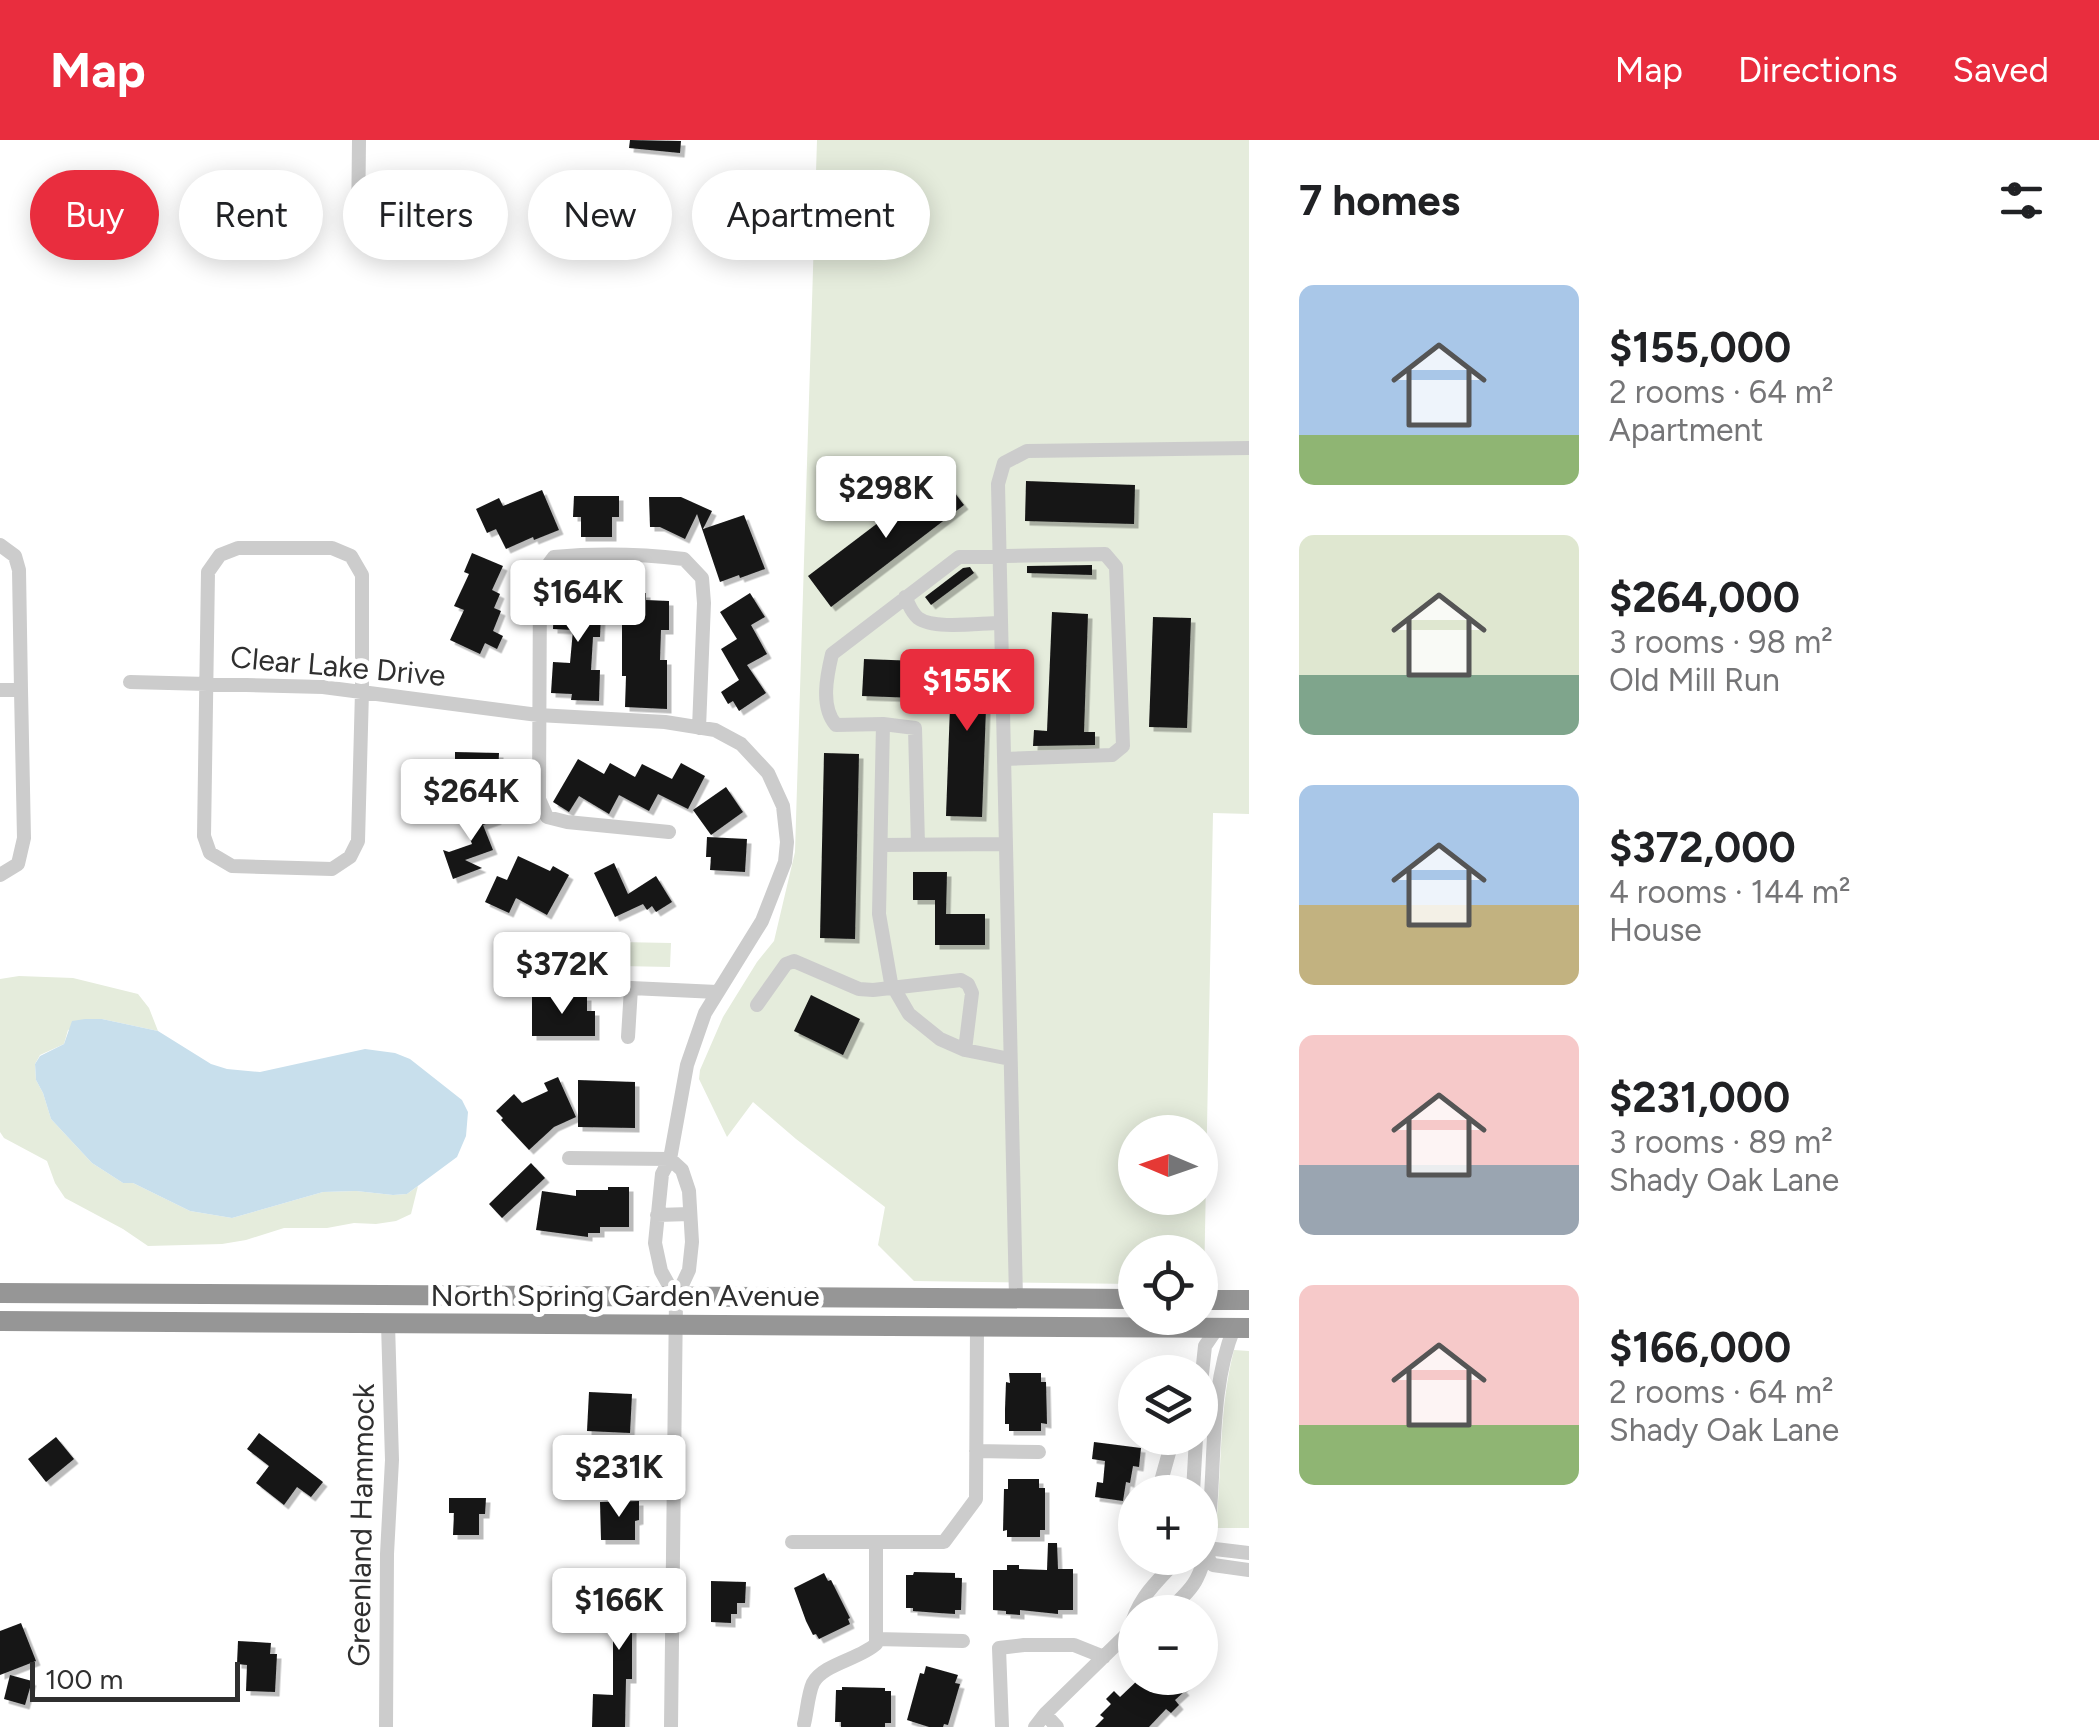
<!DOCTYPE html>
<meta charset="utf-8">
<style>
:root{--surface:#fff;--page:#f2f2f2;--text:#202124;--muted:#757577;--accent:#e92d3e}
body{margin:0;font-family:Figtree,sans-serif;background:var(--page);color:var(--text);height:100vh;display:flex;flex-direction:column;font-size:38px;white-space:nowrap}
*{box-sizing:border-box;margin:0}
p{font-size:32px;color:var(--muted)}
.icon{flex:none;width:55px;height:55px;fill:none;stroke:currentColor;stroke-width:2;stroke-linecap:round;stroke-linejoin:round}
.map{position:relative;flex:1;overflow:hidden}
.side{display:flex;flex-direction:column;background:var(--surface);width:850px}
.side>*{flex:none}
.guide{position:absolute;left:30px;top:30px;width:950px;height:90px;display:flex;gap:20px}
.needle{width:65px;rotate:272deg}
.buttons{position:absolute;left:1118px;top:975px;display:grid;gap:20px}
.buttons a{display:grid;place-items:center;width:100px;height:100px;border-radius:50%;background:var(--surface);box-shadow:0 5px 25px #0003;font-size:50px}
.scale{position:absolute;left:30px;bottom:25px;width:210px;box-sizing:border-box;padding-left:10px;border:5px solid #2f2f2f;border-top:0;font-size:28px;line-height:35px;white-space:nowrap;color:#2f2f2f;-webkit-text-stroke:8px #fff;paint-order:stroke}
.price{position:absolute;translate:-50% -85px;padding:0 22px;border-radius:10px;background:#fff;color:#222;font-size:32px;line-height:65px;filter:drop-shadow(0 2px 5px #0008)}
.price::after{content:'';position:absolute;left:50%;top:60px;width:30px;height:22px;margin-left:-15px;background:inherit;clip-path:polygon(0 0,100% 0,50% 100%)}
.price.active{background:var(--accent);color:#fff}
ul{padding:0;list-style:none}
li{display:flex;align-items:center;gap:30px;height:250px;padding:0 50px}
li span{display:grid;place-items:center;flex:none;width:280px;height:200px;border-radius:15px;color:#555}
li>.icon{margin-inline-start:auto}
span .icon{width:120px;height:120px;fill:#fffc;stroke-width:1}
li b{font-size:42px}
h2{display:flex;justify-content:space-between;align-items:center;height:120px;padding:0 50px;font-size:42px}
.chip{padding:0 35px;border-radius:45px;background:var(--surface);box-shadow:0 5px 25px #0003;font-size:35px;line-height:90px}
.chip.active{background:var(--accent);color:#fff}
header{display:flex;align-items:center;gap:60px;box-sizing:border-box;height:140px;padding:0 50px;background:var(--accent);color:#fff}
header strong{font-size:48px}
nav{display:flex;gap:55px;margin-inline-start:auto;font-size:35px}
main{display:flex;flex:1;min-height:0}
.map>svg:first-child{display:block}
.green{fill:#e5ecdc;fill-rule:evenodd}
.water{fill:#c8dfec}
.building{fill:#161616;filter:url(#shadow)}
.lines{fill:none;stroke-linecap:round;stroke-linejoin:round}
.minor{stroke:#ccc;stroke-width:14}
.highway{stroke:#969696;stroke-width:20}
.labels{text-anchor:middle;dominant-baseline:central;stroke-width:10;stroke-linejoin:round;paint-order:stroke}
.street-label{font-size:30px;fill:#2f2f2f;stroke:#fff}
</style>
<header>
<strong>Map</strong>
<nav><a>Map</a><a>Directions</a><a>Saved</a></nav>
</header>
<main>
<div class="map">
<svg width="1249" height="1587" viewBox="0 0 1249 1587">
<defs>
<filter id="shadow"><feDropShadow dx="4.5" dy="4.5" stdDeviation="0" flood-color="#0004"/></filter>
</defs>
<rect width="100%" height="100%" fill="#fff"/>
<!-- green -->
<path class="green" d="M 817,0 L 1249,0 L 1249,674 L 1213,673 L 1204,1145 L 1200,1145 L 1200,1112 L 1135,1112 L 1135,1144 L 914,1141 L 878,1105 L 885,1067 L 796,999 L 753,962 L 727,997 L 699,939 L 700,930 L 723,877 L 757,822 L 774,801 L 795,712 ZM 1135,992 L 1200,992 L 1200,1058 L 1135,1058 Z
M 544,802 L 595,803 L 595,827 L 544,826 Z
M 620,802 L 671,803 L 670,827 L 620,826 Z
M 19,836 L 73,838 L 138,854 L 149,868 L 158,891 L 102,879 L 68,890 L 64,904 L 40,915 L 35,924 L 36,940 L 43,953 L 51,979 L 92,1023 L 123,1043 L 133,1043 L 190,1071 L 232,1078 L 323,1052 L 356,1051 L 393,1055 L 407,1054 L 418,1046 L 411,1074 L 396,1081 L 376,1084 L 354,1083 L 327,1088 L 284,1088 L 246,1100 L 222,1104 L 148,1106 L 123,1089 L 65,1058 L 55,1043 L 47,1021 L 4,998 L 0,992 L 0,839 Z
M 1234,1210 L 1249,1211 L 1249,1388 L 1216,1388 C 1222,1328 1219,1268 1234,1210 Z"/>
<!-- water -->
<path class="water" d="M 85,879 L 102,879 L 158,891 L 211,924 L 227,929 L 260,932 L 365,909 L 395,913 L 410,919 L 462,960 L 468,972 L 466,996 L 457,1017 L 407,1054 L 393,1055 L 356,1051 L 323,1052 L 232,1078 L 190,1071 L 133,1043 L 123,1043 L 92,1023 L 51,979 L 43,953 L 36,940 L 35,924 L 40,916 L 64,904 L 72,881 Z"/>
<!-- building -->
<path class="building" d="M 630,0 L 681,1 L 680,13 L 629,8 Z
M 941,335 L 964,365 L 831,467 L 808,436 Z
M 1026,341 L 1135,345 L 1134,384 L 1025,381 Z
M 542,350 L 559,390 L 534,400 L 533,397 L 506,409 L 496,389 L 487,393 L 476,369 L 499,358 L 503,366 Z
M 574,356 L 619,356 L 619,377 L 612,377 L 612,397 L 581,397 L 581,377 L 573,377 Z
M 649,357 L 681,357 L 712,371 L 703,389 L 744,375 L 765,429 L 740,438 L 739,435 L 720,442 L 697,374 L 685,399 L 660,387 L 650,387 Z
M 472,413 L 503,426 L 492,450 L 500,454 L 494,468 L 501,471 L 493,491 L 503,496 L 497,509 L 485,503 L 480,514 L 450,500 L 464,470 L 454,466 L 469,434 L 464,432 Z
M 1092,425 L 1092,435 L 1027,433 L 1027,426 Z
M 970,427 L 974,433 L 931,465 L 925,457 L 963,428 Z
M 573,450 L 602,450 L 600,497 L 593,497 L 591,530 L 600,530 L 599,561 L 571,560 L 572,554 L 551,553 L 553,522 L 570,523 L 573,490 L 553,489 L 554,458 L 572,458 Z
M 622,453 L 646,453 L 646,460 L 669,461 L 669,490 L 661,490 L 660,520 L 667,520 L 667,569 L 625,567 L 626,536 L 622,536 Z
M 750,453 L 765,477 L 751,485 L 767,514 L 747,525 L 766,553 L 739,571 L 733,561 L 728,564 L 721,552 L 739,540 L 721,509 L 737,499 L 720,472 Z
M 1052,472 L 1088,474 L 1084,592 L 1095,592 L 1095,605 L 1033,606 L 1034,590 L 1047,591 Z
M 1153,477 L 1191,478 L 1187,588 L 1149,587 Z
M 952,512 L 988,513 L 982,677 L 946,676 Z
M 864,519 L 918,521 L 916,558 L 862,556 Z
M 455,612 L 499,613 L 498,637 L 455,636 Z
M 824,613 L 859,614 L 855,799 L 820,798 Z
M 578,619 L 604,634 L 610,623 L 635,637 L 642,624 L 672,639 L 681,623 L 705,636 L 688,669 L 658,654 L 649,671 L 619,655 L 609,674 L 579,656 L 569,672 L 553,662 Z
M 726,647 L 743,672 L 711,695 L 693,670 Z
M 492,667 L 497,680 L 483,685 L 493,710 L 465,720 L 482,728 L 453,739 L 443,710 L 449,712 L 472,704 L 462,678 Z
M 707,697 L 747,699 L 745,732 L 710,730 L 711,717 L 706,717 Z
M 518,716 L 550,731 L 553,726 L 569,735 L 547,775 L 516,758 L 509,773 L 485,762 L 497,736 L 507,740 Z
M 614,723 L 628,754 L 656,736 L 672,762 L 656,772 L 652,766 L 647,770 L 643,764 L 615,777 L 594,733 Z
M 913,732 L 947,732 L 946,774 L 985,774 L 985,805 L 935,805 L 935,760 L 913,760 Z
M 811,855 L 860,879 L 843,915 L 794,891 Z
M 532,856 L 587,856 L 587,871 L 595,871 L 595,896 L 532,896 Z
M 558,937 L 576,977 L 554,987 L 529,1010 L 501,980 L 503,978 L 496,971 L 514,954 L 522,963 L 548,951 L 544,943 Z
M 578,940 L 635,942 L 635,988 L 578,987 Z
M 531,1023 L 545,1038 L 502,1078 L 489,1064 Z
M 608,1047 L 629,1047 L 629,1087 L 600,1087 L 600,1093 L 588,1093 L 588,1097 L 536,1090 L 542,1051 L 576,1056 L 576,1050 L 608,1050 Z
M 1009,1233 L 1041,1233 L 1041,1242 L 1046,1242 L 1047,1284 L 1041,1283 L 1041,1291 L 1009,1291 L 1009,1284 L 1005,1284 L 1005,1269 L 1006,1242 L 1010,1243 Z
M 589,1252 L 632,1254 L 630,1293 L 587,1291 Z
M 259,1293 L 323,1342 L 311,1357 L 297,1347 L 284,1365 L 256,1343 L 269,1326 L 247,1309 Z
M 56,1297 L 74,1319 L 46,1342 L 28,1319 Z
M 1094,1302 L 1141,1308 L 1139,1327 L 1133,1326 L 1130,1343 L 1126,1342 L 1123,1361 L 1095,1357 L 1097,1342 L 1103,1343 L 1105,1321 L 1092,1319 Z
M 1008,1339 L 1039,1339 L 1039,1348 L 1045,1348 L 1045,1390 L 1040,1390 L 1040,1397 L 1007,1397 L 1007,1390 L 1003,1391 L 1004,1349 L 1008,1349 Z
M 449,1358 L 486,1358 L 485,1374 L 479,1374 L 479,1395 L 453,1395 L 454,1373 L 449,1373 Z
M 639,1361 L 639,1380 L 635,1381 L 635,1400 L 601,1400 L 600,1362 Z
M 1048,1403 L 1057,1403 L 1058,1429 L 1073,1429 L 1073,1470 L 1058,1470 L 1058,1474 L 1020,1470 L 1020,1475 L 1006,1474 L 1006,1471 L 993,1470 L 993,1430 L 1007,1430 L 1007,1425 L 1019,1425 L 1019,1429 L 1047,1430 Z
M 610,1429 L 635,1429 L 637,1484 L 632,1484 L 632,1539 L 626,1539 L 625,1587 L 592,1587 L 593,1554 L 613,1555 L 613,1500 L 616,1500 L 616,1445 L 610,1445 Z
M 914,1432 L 955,1433 L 955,1438 L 962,1438 L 961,1470 L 955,1470 L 955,1474 L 939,1473 L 913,1471 L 913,1468 L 906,1468 L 906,1435 L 913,1435 Z
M 824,1433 L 828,1441 L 831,1440 L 850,1478 L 848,1479 L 850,1484 L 819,1499 L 816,1494 L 813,1495 L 806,1481 L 794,1448 Z
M 711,1441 L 746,1442 L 745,1463 L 737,1463 L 737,1474 L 731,1474 L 731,1483 L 711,1482 Z
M 21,1483 L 36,1521 L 0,1535 L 0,1491 Z
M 238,1501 L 271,1503 L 270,1514 L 277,1514 L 275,1552 L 246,1551 L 247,1525 L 237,1524 Z
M 926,1526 L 958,1535 L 955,1543 L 960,1544 L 948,1585 L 944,1584 L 943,1587 L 929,1587 L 907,1580 L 920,1533 L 924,1534 Z
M 10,1535 L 32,1541 L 25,1565 L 4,1559 Z
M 1140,1538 L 1192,1538 L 1182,1548 L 1185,1551 L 1175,1560 L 1179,1565 L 1171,1573 L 1166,1569 L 1149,1587 L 1095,1587 L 1104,1578 L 1100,1575 L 1111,1564 L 1106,1559 L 1114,1551 L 1120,1557 Z
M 842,1547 L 885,1548 L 885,1551 L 891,1551 L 891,1583 L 885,1583 L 885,1587 L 841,1587 L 841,1582 L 835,1582 L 836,1550 L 842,1550 Z"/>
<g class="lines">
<!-- minor -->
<path class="minor" d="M 358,90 L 359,0
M 0,405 L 15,416 L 19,430 L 21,550 L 0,550
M 238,408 L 332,408 L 351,416 L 362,435 L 362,551 L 358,701 L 350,717 L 332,729 L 232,726 L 210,713 L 204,696 L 208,432 L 220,415 Z
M 905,457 C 909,464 911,472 918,478 C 934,490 980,483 1000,483
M 130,542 L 323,547 L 538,575 L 665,582 L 715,590 L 741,604 L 768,633 L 783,666 L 787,702 L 785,722 L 762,781 L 705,873 L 687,925 L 670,1019 L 662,1034 L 655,1103 L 661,1131 L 676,1158
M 883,584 L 879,774 L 891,843 L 909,874 L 940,899 L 965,910 L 1010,919
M 669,692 L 567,682 L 547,677 L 539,659 L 540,436 L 554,417 C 598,413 640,414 684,419 L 702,438 L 704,463 L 699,588
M 881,705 L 1006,704
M 918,705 L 915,588 L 883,584 L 836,585 C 820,567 827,535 832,514 L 959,417 L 1105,414 L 1116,427 L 1123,606 L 1112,615 L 1004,619
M 0,735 L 18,724 L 24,698 L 21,550
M 757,865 L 786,824 L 794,821 L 859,849 L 873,850 L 961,840 L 968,844 L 972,853 L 965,910
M 628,897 L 631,848 L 717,852
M 569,1018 L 670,1019
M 670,1019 L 682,1030 L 689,1051 L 692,1102 L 689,1130 L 676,1158 L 671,1587
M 657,1075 L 690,1074
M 1016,1159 L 998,344 L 1004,323 L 1027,311 L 1249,308
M 1200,1253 L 1205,1206 L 1218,1187
M 976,1311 L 1039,1312
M 1158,1352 L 1170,1309 L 1185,1298
M 1193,1352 L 1196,1298
M 792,1402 L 944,1402 L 976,1359 L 977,1187
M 1202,1412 L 1213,1425 L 1249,1430
M 1206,1414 L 1215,1409 L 1249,1413
M 1167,1472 C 1177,1462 1191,1451 1197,1438 C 1208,1417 1207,1393 1210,1370 C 1215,1309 1211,1245 1234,1188
M 1129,1492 C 1138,1457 1155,1444 1179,1418
M 876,1499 L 963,1501
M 1045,1574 L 1129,1492 L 1135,1490
M 804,1584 C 807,1572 808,1554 813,1543 C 823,1524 860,1519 876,1504 L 876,1402
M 386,1587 L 387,1414 L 392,1320 L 388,1184
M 1002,1587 L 999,1508 L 1024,1505 L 1074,1505 L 1104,1517
M 1035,1587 L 1045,1574 L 1057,1587"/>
<!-- highway -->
<path class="highway" d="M 0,1153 L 1135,1159
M 1200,1160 L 1249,1160
M 0,1181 L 1249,1188"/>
</g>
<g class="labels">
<!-- street labels -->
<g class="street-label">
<text transform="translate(338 526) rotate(5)">Clear Lake Drive</text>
<text x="625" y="1155">North Spring Garden Avenue</text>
<text transform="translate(361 1385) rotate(-89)">Greenland Hammock</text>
</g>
</g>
</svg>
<div class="buttons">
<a><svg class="needle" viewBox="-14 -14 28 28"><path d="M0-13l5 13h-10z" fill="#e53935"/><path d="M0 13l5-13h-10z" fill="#757577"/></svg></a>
<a><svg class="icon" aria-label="locate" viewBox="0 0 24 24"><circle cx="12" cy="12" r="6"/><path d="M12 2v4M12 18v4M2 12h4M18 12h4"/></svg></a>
<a><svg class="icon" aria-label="layers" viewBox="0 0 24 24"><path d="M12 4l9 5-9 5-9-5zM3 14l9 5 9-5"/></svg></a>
<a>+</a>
<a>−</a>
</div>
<div class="scale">100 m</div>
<b class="price" style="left:886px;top:401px">$298K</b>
<b class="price" style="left:578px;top:505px">$164K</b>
<b class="price active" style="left:967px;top:594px">$155K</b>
<b class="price" style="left:471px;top:704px">$264K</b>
<b class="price" style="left:562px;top:877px">$372K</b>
<b class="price" style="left:619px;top:1380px">$231K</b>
<b class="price" style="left:619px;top:1513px">$166K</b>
<div class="guide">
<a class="chip active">Buy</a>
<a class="chip">Rent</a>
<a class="chip">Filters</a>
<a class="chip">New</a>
<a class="chip">Apartment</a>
</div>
</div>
<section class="side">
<h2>7 homes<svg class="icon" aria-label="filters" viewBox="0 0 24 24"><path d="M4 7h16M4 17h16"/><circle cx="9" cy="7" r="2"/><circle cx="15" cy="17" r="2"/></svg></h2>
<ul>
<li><span style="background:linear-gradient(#a9c7e8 75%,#8fb573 0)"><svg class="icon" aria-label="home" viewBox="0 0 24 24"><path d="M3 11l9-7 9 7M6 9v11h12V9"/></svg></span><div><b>$155,000</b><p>2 rooms · 64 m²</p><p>Apartment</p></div></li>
<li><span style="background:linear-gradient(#dfe7d0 70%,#7fa58c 0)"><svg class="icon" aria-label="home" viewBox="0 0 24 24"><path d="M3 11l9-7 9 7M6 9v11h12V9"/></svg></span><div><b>$264,000</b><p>3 rooms · 98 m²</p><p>Old Mill Run</p></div></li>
<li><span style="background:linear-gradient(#a9c7e8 60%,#c2b280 0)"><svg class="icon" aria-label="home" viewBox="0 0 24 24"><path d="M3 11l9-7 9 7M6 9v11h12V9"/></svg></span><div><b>$372,000</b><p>4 rooms · 144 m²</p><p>House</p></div></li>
<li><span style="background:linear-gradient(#f6c9c9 65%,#9aa5b1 0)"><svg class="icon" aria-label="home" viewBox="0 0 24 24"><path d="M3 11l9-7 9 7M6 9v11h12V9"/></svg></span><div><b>$231,000</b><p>3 rooms · 89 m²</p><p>Shady Oak Lane</p></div></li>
<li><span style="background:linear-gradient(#f6c9c9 70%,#8fb573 0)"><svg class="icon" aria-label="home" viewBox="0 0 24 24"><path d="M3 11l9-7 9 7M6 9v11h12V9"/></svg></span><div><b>$166,000</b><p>2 rooms · 64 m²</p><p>Shady Oak Lane</p></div></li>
</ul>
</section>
</main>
